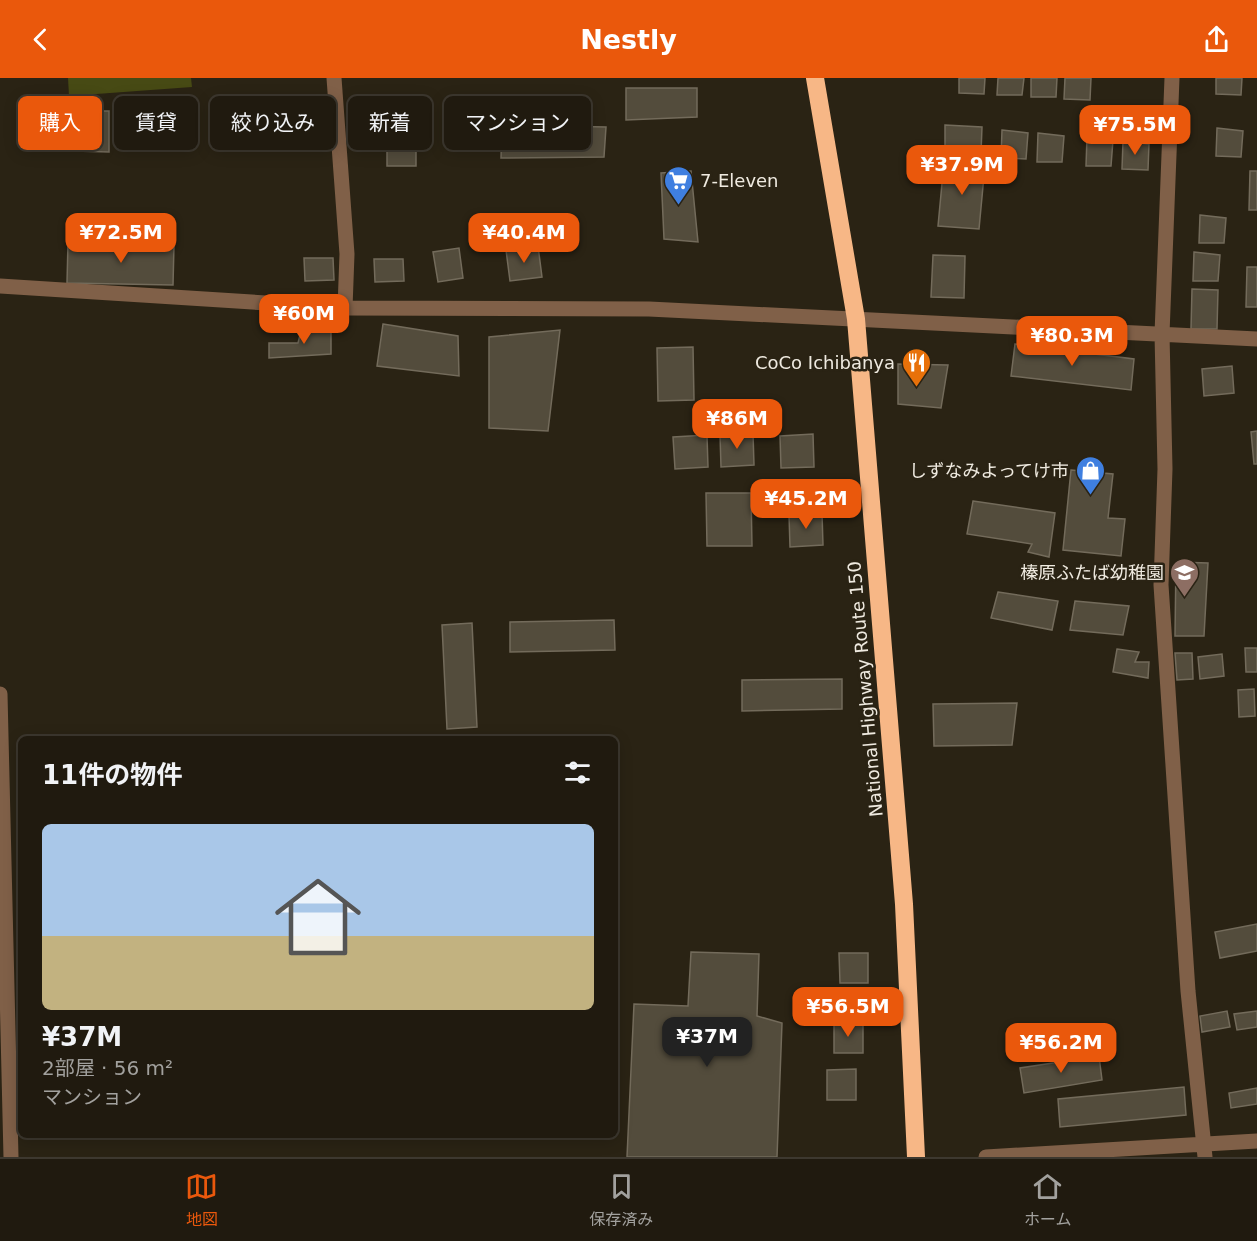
<!DOCTYPE html>
<html lang="ja">
<meta charset="utf-8">
<style>
:root{--surface:#201a0f;--page:#2d271d;--text:#f1f3f6;--muted:#a2a19e;--line:#3d382f;--accent:#ea580c}
body{margin:0;font-family:"DejaVu Sans","Noto Sans JP",sans-serif;background:var(--page);color:var(--text);height:100vh;display:flex;flex-direction:column;font-size:22px;white-space:nowrap}
*{box-sizing:border-box;margin:0}
p{font-size:20px;color:var(--muted)}
.icon{flex:none;width:33px;height:33px;fill:none;stroke:currentColor;stroke-width:2;stroke-linecap:round;stroke-linejoin:round}
.map{position:relative;flex:1;overflow:hidden}
.details{position:absolute;left:18px;top:658px;width:600px;height:402px;display:flex;flex-direction:column;background:var(--surface);border-radius:9px;box-shadow:0 3px 15px #0003,0 0 0 2px var(--line)}
.details>*{flex:none}
.guide{position:absolute;left:18px;top:18px;width:600px;height:54px;display:flex;gap:12px}
.price{position:absolute;translate:-50% -51px;padding:0 14px;border-radius:12px;background:var(--accent);color:#fff;font-size:20px;line-height:39px;filter:drop-shadow(0 2px 3px #0008)}
.price::after{content:'';position:absolute;left:50%;top:36px;width:18px;height:14px;margin-left:-9px;background:inherit;clip-path:polygon(0 0,100% 0,50% 100%)}
.price.active{background:#222;color:#fff}
ul{padding:0;list-style:none}
li{display:grid;align-content:center;gap:12px;height:318px;padding:0 24px}
li span{display:grid;place-items:center;height:186px;border-radius:9px;color:#555}
li>.icon{margin-inline-start:auto}
span .icon{width:108px;height:108px;fill:#fffc;stroke-width:1}
li b{font-size:26px}
h2{display:flex;justify-content:space-between;align-items:center;height:72px;padding:0 24px;font-size:26px}
.pill{padding:0 21px;border-radius:9px;background:var(--surface);box-shadow:0 3px 15px #0003,0 0 0 2px var(--line);font-size:21px;line-height:54px}
.pill.active{background:var(--accent);color:#fff}
header{display:flex;justify-content:space-between;align-items:center;height:78px;padding:0 24px;background:var(--accent);color:#fff;font-size:27px;font-weight:800}
.dock{display:flex;justify-content:space-around;align-items:center;height:84px;border-top:2px solid var(--line);background:var(--surface);font-size:16px;color:var(--muted)}
.dock a{display:grid;justify-items:center;gap:3px}
.dock .active{color:var(--accent)}
.map>svg:first-child{display:block}
.green{fill:#474a14}
.building{fill:#534c3c;stroke:#736b5b;stroke-width:1.5}
.lines{fill:none;stroke-linecap:round;stroke-linejoin:round}
.street{stroke:#806048;stroke-width:15}
.highway{stroke:#f7b786;stroke-width:18}
.labels{text-anchor:middle;dominant-baseline:central;stroke-width:5;stroke-linejoin:round;paint-order:stroke}
.poi-label{font-size:18px;fill:#efeae0;stroke:#2a2314;text-anchor:end}
.street-label{font-size:18px;fill:#efeae0;stroke:#2a2314}
</style>
<header><svg class="icon" aria-label="back" viewBox="0 0 24 24"><path d="M15 5l-7 7 7 7"/></svg>Nestly<svg class="icon" aria-label="share" viewBox="0 0 24 24"><path d="M12 15V3M7 8l5-5 5 5M5 13v7h14v-7"/></svg></header>
<div class="map">
<svg width="1257" height="1079" viewBox="0 0 1257 1079">
<rect width="100%" height="100%" fill="#2a2314"/>
<!-- green -->
<path class="green" d="M 68,0 L 191,0 L 192,9 L 69,18 Z"/>
<!-- building -->
<path class="building" d="M 959,0 L 985,0 L 984,16 L 959,15 Z
M 998,0 L 1024,0 L 1022,17 L 997,17 Z
M 1031,0 L 1057,0 L 1056,19 L 1031,19 Z
M 1065,0 L 1091,0 L 1090,22 L 1064,21 Z
M 1216,0 L 1242,0 L 1241,17 L 1216,16 Z
M 626,10 L 697,10 L 697,39 L 626,42 Z
M 76,33 L 109,33 L 109,74 L 75,73 Z
M 124,40 L 192,42 L 192,71 L 123,70 Z
M 502,47 L 606,49 L 604,79 L 501,80 Z
M 945,47 L 982,49 L 981,75 L 945,73 Z
M 1217,50 L 1243,53 L 1241,79 L 1216,78 Z
M 1002,52 L 1028,55 L 1026,81 L 1001,80 Z
M 1038,55 L 1064,58 L 1062,84 L 1037,84 Z
M 1087,59 L 1113,62 L 1111,88 L 1086,88 Z
M 1123,63 L 1149,66 L 1148,92 L 1122,91 Z
M 387,65 L 416,65 L 416,88 L 387,88 Z
M 944,84 L 985,87 L 979,151 L 938,148 Z
M 691,93 L 698,164 L 664,161 L 661,95 Z
M 1250,93 L 1257,93 L 1257,132 L 1249,132 Z
M 1200,137 L 1226,140 L 1224,165 L 1199,165 Z
M 68,165 L 174,167 L 173,207 L 67,205 Z
M 538,168 L 542,199 L 510,203 L 506,172 Z
M 459,170 L 463,200 L 438,204 L 433,174 Z
M 1194,174 L 1220,177 L 1218,203 L 1193,203 Z
M 933,177 L 965,178 L 964,220 L 931,219 Z
M 304,180 L 333,180 L 334,202 L 305,203 Z
M 374,181 L 403,181 L 404,203 L 375,204 Z
M 1247,189 L 1257,189 L 1257,229 L 1246,229 Z
M 1192,211 L 1218,212 L 1217,251 L 1191,251 Z
M 383,246 L 458,258 L 459,298 L 377,288 Z
M 331,252 L 331,276 L 269,280 L 269,265 L 298,265 L 301,253 Z
M 560,252 L 548,353 L 489,350 L 489,259 Z
M 1015,266 L 1134,281 L 1131,312 L 1011,298 Z
M 693,269 L 694,322 L 658,323 L 657,270 Z
M 898,286 L 948,287 L 941,330 L 898,326 Z
M 1232,288 L 1234,315 L 1204,318 L 1202,291 Z
M 1257,353 L 1257,386 L 1254,386 L 1251,354 Z
M 753,355 L 754,387 L 721,389 L 720,357 Z
M 813,356 L 814,389 L 781,390 L 780,358 Z
M 707,357 L 708,389 L 675,391 L 673,359 Z
M 1071,392 L 1113,396 L 1108,440 L 1125,441 L 1121,478 L 1063,472 Z
M 706,415 L 751,415 L 752,468 L 707,468 Z
M 973,423 L 1055,435 L 1049,479 L 1028,474 L 1032,466 L 967,456 Z
M 822,435 L 823,467 L 790,469 L 789,437 Z
M 1176,484 L 1208,485 L 1204,558 L 1175,558 Z
M 998,514 L 1058,523 L 1052,552 L 991,540 Z
M 1075,523 L 1129,528 L 1123,557 L 1070,552 Z
M 614,542 L 615,572 L 510,574 L 510,544 Z
M 472,545 L 477,649 L 447,651 L 442,547 Z
M 1245,570 L 1257,570 L 1257,594 L 1246,594 Z
M 1117,571 L 1139,574 L 1135,584 L 1149,584 L 1148,600 L 1113,594 Z
M 1175,575 L 1192,575 L 1193,601 L 1177,602 Z
M 1222,576 L 1224,598 L 1200,601 L 1198,579 Z
M 842,601 L 842,631 L 742,633 L 742,602 Z
M 1254,611 L 1255,638 L 1239,639 L 1238,612 Z
M 1017,625 L 1012,667 L 934,668 L 933,626 Z
M 612,659 L 612,662 L 507,662 L 507,661 Z
M 1257,846 L 1257,873 L 1220,880 L 1215,854 Z
M 691,874 L 759,876 L 757,938 L 782,945 L 777,1079 L 627,1079 L 634,926 L 688,928 Z
M 839,875 L 868,875 L 868,905 L 840,905 Z
M 1227,933 L 1230,949 L 1202,954 L 1200,938 Z
M 1257,933 L 1257,949 L 1237,952 L 1234,936 Z
M 834,945 L 863,945 L 863,975 L 834,975 Z
M 1099,978 L 1102,1002 L 1024,1015 L 1020,990 Z
M 856,991 L 856,1022 L 827,1022 L 827,992 Z
M 1184,1009 L 1186,1037 L 1060,1049 L 1058,1021 Z
M 1257,1010 L 1257,1026 L 1231,1030 L 1229,1015 Z"/>
<g class="lines">
<!-- street -->
<path class="street" d="M 334,0 L 347,176 L 345,230
M 1172,0 L 1162,256 L 1165,391 L 1161,507 L 1188,913 L 1205,1079
M 0,208 L 345,230 L 649,231 L 1257,261
M 0,616 L 11,1079
M 986,1079 L 1257,1063"/>
<!-- highway -->
<path class="highway" d="M 815,0 L 856,241 L 904,826 L 916,1079"/>
</g>
<!-- icons -->
<defs>
<symbol id="supermarket-pin" viewBox="-11 -11 22 30"><path d="M0 17L-7.5 6A9.5 9.5 0 1 1 7.5 6Z" fill="#3f7fe0" stroke="#2a2314"/><path d="M-6-5.5h2.5l.6 2H6L4.5 2H-2.5L-4.4-4H-6ZM-1.5 3.2a1.3 1.3 0 1 0 .1 0ZM3 3.2a1.3 1.3 0 1 0 .1 0Z" fill="#fff"/></symbol>
<symbol id="restaurant-pin" viewBox="-11 -11 22 30"><path d="M0 17L-7.5 6A9.5 9.5 0 1 1 7.5 6Z" fill="#e8710a" stroke="#2a2314"/><path d="M-5-6h1v4h1v-4h1v4h1v-4h1v5L-1.5 .5V6h-2V.5L-5-1ZM5-6V6H3V1.5H1.5Q1.5-4 5-6Z" fill="#fff"/></symbol>
<symbol id="shop-pin" viewBox="-11 -11 22 30"><path d="M0 17L-7.5 6A9.5 9.5 0 1 1 7.5 6Z" fill="#3f7fe0" stroke="#2a2314"/><path d="M-5-2.5h2.3a2.7 3.5 0 0 1 5.4 0H5L5.5 6h-11ZM-1.5-2.5h3a1.5 2.3 0 0 0-3 0Z" fill="#fff"/></symbol>
<symbol id="school-pin" viewBox="-11 -11 22 30"><path d="M0 17L-7.5 6A9.5 9.5 0 1 1 7.5 6Z" fill="#8d6e63" stroke="#2a2314"/><path d="M0-5L7-2L0 1L-7-2ZM-4 1L0 2.5L4 1V4Q0 6-4 4Z" fill="#fff"/></symbol>
</defs>
<g fill-rule="evenodd">
<use href="#supermarket-pin" x="662" y="86" width="33" height="45"/>
<use href="#restaurant-pin" x="900" y="268" width="33" height="45"/>
<use href="#shop-pin" x="1074" y="376" width="33" height="45"/>
<use href="#school-pin" x="1168" y="478" width="33" height="45"/>
</g>
<g class="labels">
<!-- poi labels -->
<g class="poi-label">
<text x="700" y="102" text-anchor="start">7-Eleven</text>
<text x="895" y="284">CoCo Ichibanya</text>
<text x="1069" y="392">しずなみよってけ市</text>
<text x="1164" y="494">榛原ふたば幼稚園</text>
</g>
<!-- street labels -->
<g class="street-label">
<text transform="translate(865 611) rotate(-95)">National Highway Route 150</text>
</g>
</g>
</svg>
<b class="price" style="left:1135px;top:78px">¥75.5M</b>
<b class="price" style="left:962px;top:118px">¥37.9M</b>
<b class="price" style="left:121px;top:186px">¥72.5M</b>
<b class="price" style="left:524px;top:186px">¥40.4M</b>
<b class="price" style="left:304px;top:267px">¥60M</b>
<b class="price" style="left:1072px;top:289px">¥80.3M</b>
<b class="price" style="left:737px;top:372px">¥86M</b>
<b class="price" style="left:806px;top:452px">¥45.2M</b>
<b class="price" style="left:848px;top:960px">¥56.5M</b>
<b class="price active" style="left:707px;top:990px">¥37M</b>
<b class="price" style="left:1061px;top:996px">¥56.2M</b>
<div class="guide">
<a class="pill active">購入</a>
<a class="pill">賃貸</a>
<a class="pill">絞り込み</a>
<a class="pill">新着</a>
<a class="pill">マンション</a>
</div>
<section class="details">
<h2>11件の物件<svg class="icon" aria-label="filters" viewBox="0 0 24 24"><path d="M4 7h16M4 17h16"/><circle cx="9" cy="7" r="2"/><circle cx="15" cy="17" r="2"/></svg></h2>
<ul>
<li><span style="background:linear-gradient(#a9c7e8 60%,#c2b280 0)"><svg class="icon" aria-label="home" viewBox="0 0 24 24"><path d="M3 11l9-7 9 7M6 9v11h12V9"/></svg></span><div><b>¥37M</b><p>2部屋 · 56 m²</p><p>マンション</p></div></li>
</ul>
</section>
</div>
<nav class="dock">
<a class="active"><svg class="icon" aria-label="map" viewBox="0 0 24 24"><path d="M3 6l6-2 6 2 6-2v14l-6 2-6-2-6 2zM9 4v14M15 6v14"/></svg>地図</a>
<a><svg class="icon" aria-label="saved" viewBox="0 0 24 24"><path d="M7 4h10v16l-5-4-5 4z"/></svg>保存済み</a>
<a><svg class="icon" aria-label="home" viewBox="0 0 24 24"><path d="M3 11l9-7 9 7M6 9v11h12V9"/></svg>ホーム</a>
</nav>
